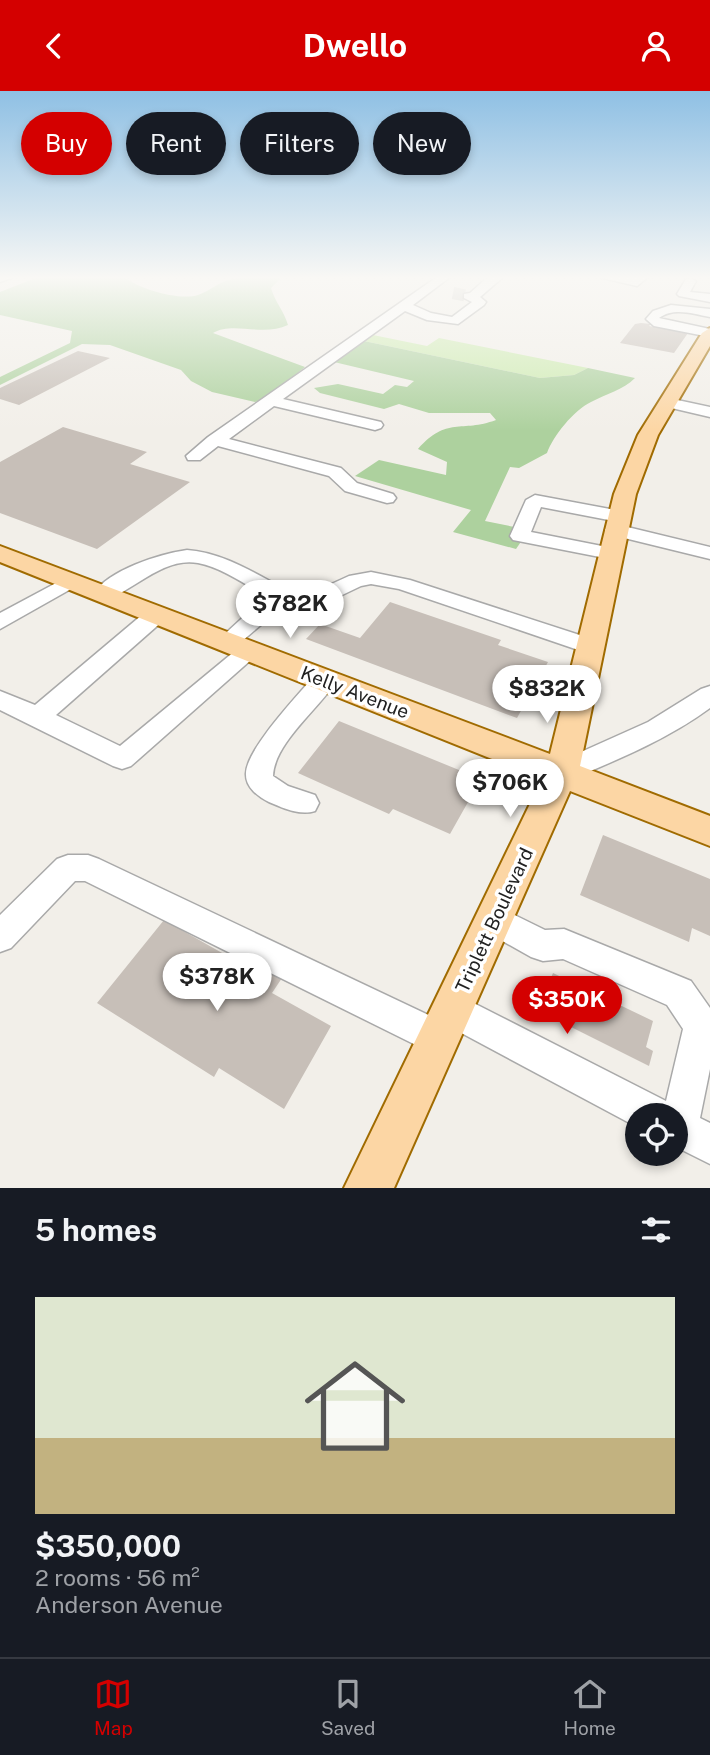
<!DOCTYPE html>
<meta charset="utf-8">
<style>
:root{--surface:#171b24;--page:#242831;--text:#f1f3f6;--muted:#9ea1a6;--line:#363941;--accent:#d40000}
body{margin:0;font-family:"Public Sans",sans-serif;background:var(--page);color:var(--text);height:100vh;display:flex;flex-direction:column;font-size:26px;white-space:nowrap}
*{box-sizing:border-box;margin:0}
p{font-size:23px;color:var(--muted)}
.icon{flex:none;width:38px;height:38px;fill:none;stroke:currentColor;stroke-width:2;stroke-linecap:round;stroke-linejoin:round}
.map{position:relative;height:1097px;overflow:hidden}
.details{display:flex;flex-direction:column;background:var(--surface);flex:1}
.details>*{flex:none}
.banner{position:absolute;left:21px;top:21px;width:668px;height:63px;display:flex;gap:14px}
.buttons{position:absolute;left:625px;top:1012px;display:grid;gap:14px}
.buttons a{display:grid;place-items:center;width:63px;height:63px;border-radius:50%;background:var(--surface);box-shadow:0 4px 10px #0003;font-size:35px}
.price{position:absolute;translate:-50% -60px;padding:0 16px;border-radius:24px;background:#fff;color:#222;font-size:23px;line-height:46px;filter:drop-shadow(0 2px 4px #0008)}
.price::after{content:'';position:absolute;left:50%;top:42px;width:21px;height:16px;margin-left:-10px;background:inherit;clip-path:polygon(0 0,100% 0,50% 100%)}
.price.selected{background:var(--accent);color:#fff}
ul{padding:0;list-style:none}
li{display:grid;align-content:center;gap:14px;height:371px;padding:0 35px}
li span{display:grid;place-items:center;height:217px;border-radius:0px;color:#555}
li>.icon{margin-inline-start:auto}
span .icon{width:126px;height:126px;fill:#fffc;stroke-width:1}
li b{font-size:30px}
h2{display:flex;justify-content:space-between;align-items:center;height:84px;padding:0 35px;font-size:30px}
.tag{padding:0 24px;border-radius:32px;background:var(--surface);box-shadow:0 4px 10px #0003;font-size:24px;line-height:63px}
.tag.selected{background:var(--accent);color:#fff}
header{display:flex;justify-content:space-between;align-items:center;height:91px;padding:0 35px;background:var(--accent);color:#fff;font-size:32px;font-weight:700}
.tab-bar{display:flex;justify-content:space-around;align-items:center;height:98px;border-top:2px solid var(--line);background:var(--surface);font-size:19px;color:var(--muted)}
.tab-bar a{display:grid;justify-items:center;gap:4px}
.tab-bar .selected{color:var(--accent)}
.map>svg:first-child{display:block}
.grass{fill:#cdebb0}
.forest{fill:#add19e}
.building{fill:#c7bfb8}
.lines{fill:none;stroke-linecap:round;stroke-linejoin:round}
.minor-tunnel{stroke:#c8c6c1;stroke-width:12;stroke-dasharray:12 6;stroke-linecap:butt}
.minor-casing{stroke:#a9a9a9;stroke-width:3}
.major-casing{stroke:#a06b00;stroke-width:4}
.minor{fill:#fff;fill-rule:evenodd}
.major{fill:#fcd6a4;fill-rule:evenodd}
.labels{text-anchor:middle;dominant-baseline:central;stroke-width:7;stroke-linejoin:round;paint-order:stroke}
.street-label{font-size:19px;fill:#222;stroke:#fff}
</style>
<header><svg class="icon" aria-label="back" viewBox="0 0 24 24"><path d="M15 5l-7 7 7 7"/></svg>Dwello<svg class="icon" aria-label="person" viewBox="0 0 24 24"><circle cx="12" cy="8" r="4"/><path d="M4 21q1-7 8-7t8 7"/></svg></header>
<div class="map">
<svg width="710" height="1097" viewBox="0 0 710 1097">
<rect width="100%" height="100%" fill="#f2efe9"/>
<!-- grass -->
<path class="grass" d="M 373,244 L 427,255 L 439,247 L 588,277 L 574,284 L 540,287 L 364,250 Z"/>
<!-- forest -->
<path class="forest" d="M 38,186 L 125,186 C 138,198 180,210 198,204 C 210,200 218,191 232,188 C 248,184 266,186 282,186 L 271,197 C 275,211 284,220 288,234 C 263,246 233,230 213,242 L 305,276 L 267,307 L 255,311 L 212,301 L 191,290 L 181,279 L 110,254 L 82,253 L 0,294 L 0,286 L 70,252 L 72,240 L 0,224 L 0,201 Z
M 364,250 L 540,287 L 574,284 L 588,277 L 635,287 C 623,299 606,303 591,311 C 574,319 553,345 547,362 L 519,377 L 510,376 L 485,430 L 529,439 L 516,458 L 453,441 L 471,419 L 355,385 L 379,369 L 446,384 L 447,371 L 418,358 C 447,325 461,342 496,329 L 490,322 L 429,322 L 399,313 L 384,318 L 320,302 L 314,297 L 338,293 L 383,303 L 395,294 L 407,296 L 414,290 L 334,271 Z"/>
<!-- building -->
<path class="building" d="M 641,232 L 651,233 L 649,235 L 688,242 L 674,262 L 620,252 L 635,233 Z
M 78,260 L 110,267 L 19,314 L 0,308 L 0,297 Z
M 63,336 L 147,361 L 130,373 L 190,391 L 97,458 L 0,422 L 0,371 Z
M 390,511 L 501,549 L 498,554 L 548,571 L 517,627 L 306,548 L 320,533 L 360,547 Z
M 339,630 L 481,688 L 450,743 L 393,718 L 389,723 L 298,682 Z
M 603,744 L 710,788 L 710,845 L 692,837 L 689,851 L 580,804 Z
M 164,829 L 259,883 L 269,867 L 288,878 L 272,902 L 331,935 L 284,1018 L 219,977 L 214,986 L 97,912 Z
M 553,882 L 653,930 L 646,956 L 653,960 L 649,975 L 535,918 L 541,902 L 544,904 Z"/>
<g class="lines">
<!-- minor-tunnel -->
<path class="minor-tunnel" d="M 453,202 L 468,205"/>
<defs>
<path id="minor" d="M 0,186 L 14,186 L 0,191 Z
M 437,186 L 450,186 L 413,214 L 431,222 L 452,226 L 472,211 L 464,207 L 464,203 L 470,202 L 488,186 L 502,187 L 480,206 L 486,211 L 484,214 L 458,233 L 427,229 L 405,220 L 283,308 L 381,331 L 383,334 L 381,337 L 375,339 L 274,315 L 229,348 L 341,377 L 357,392 L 393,403 L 396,407 L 393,411 L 387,412 L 345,400 L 329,385 L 218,355 L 200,369 L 188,369 L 186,365 L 208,346 Z
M 598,186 L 648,186 L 637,195 Z
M 690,187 L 696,190 L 690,201 L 710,203 L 710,211 L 679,205 L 677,203 L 686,188 Z
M 671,214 L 710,218 L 710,226 C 693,223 674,216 659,227 L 710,238 L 710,246 L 654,235 L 646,228 L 653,220 Z
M 668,307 L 710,316 L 710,326 L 663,315 L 660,312 Z
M 535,404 L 626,421 L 628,425 L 626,429 L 619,431 L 541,416 L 531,441 L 617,458 L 620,462 L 617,466 L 610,468 L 513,449 L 510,445 L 526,409 Z
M 615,433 L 710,456 L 710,468 L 608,443 L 605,439 L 608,435 Z
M 187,459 C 217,461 244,476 270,490 L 277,508 L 303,506 L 349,485 L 371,481 L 410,489 L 598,550 L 601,555 L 598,560 L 590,563 L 399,498 L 371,493 L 361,495 L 315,517 L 275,522 L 235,556 L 227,559 L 219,556 L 216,551 L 252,518 L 256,507 L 254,498 C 237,488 218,476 198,472 C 158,464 121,514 96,508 L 93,503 C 109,479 159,463 187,459 Z
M 71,484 L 78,486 L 81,490 L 78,494 L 0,538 L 0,522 Z
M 157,516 L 165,518 L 168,523 L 165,528 L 56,624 L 120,655 L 241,555 L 249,552 L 257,555 L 261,560 L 131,675 L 122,678 L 113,675 L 0,619 L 0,600 L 35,614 L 149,518 Z
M 325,581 L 334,583 L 337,589 C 320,617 274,652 273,685 L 288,695 L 315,704 L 319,712 L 315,720 C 300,725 283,717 269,711 C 258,706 246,696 246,684 C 244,660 300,602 316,583 Z
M 710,595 L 710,617 C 668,648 619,668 572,688 L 562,692 L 552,688 L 548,681 L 552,674 L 648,631 L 701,598 Z
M 68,764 L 88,764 L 99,768 L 439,929 L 435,918 L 440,906 L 452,901 L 666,1010 L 683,938 L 667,914 L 563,868 L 543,870 L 531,866 L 483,839 L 478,829 L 483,819 L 494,814 L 545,839 L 564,838 L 691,890 L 710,917 L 710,978 L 700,1027 L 710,1032 L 710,1073 L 676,1056 L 676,1024 L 637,1024 L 637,1036 L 452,937 L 456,947 L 451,960 L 438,965 L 85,790 L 75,790 L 11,857 L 0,861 L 0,824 L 57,768 Z"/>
<path id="major" d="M 710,237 L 710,255 L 658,344 L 636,403 L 580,675 L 710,725 L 710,755 L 570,700 L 394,1097 L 344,1097 L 542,688 L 0,471 L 0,455 L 550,663 L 614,403 L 638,344 L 702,242 Z"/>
</defs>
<!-- minor casing -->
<use href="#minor" class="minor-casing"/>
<!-- major casing -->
<use href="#major" class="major-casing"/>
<!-- minor -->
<use href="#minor" class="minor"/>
<!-- major -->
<use href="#major" class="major"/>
</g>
<!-- sky -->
<linearGradient id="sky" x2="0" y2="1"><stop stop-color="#8fc0e4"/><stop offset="0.55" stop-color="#f9f8f5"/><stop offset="1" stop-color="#f9f8f5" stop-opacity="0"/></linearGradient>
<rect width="710" height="340" fill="url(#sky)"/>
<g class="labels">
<!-- street labels -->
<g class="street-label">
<text transform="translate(355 601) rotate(21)">Kelly Avenue</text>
<text transform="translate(494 829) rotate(-65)">Triplett Boulevard</text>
</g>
</g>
</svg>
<div class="buttons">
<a><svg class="icon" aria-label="locate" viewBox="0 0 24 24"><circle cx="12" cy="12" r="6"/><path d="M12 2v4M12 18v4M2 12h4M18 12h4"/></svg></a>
</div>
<b class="price" style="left:290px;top:549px">$782K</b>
<b class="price" style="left:547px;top:634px">$832K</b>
<b class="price" style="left:510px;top:728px">$706K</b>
<b class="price" style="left:217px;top:922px">$378K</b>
<b class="price selected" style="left:567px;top:945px">$350K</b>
<div class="banner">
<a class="tag selected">Buy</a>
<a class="tag">Rent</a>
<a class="tag">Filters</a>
<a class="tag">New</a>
</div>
</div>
<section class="details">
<h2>5 homes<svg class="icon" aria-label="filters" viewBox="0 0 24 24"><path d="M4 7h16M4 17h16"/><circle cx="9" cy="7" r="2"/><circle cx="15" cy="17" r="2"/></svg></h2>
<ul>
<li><span style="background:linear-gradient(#dfe7d0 65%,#c2b280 0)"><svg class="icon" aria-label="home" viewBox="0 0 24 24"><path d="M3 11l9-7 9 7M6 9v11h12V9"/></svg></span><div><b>$350,000</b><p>2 rooms · 56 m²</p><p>Anderson Avenue</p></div></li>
</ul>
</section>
<nav class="tab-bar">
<a class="selected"><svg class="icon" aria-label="map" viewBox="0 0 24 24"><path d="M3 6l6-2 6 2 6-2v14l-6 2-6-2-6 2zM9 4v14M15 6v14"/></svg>Map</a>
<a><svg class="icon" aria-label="saved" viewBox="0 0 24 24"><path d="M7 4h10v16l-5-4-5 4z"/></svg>Saved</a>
<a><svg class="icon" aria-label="home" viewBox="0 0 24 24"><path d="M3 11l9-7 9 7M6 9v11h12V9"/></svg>Home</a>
</nav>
